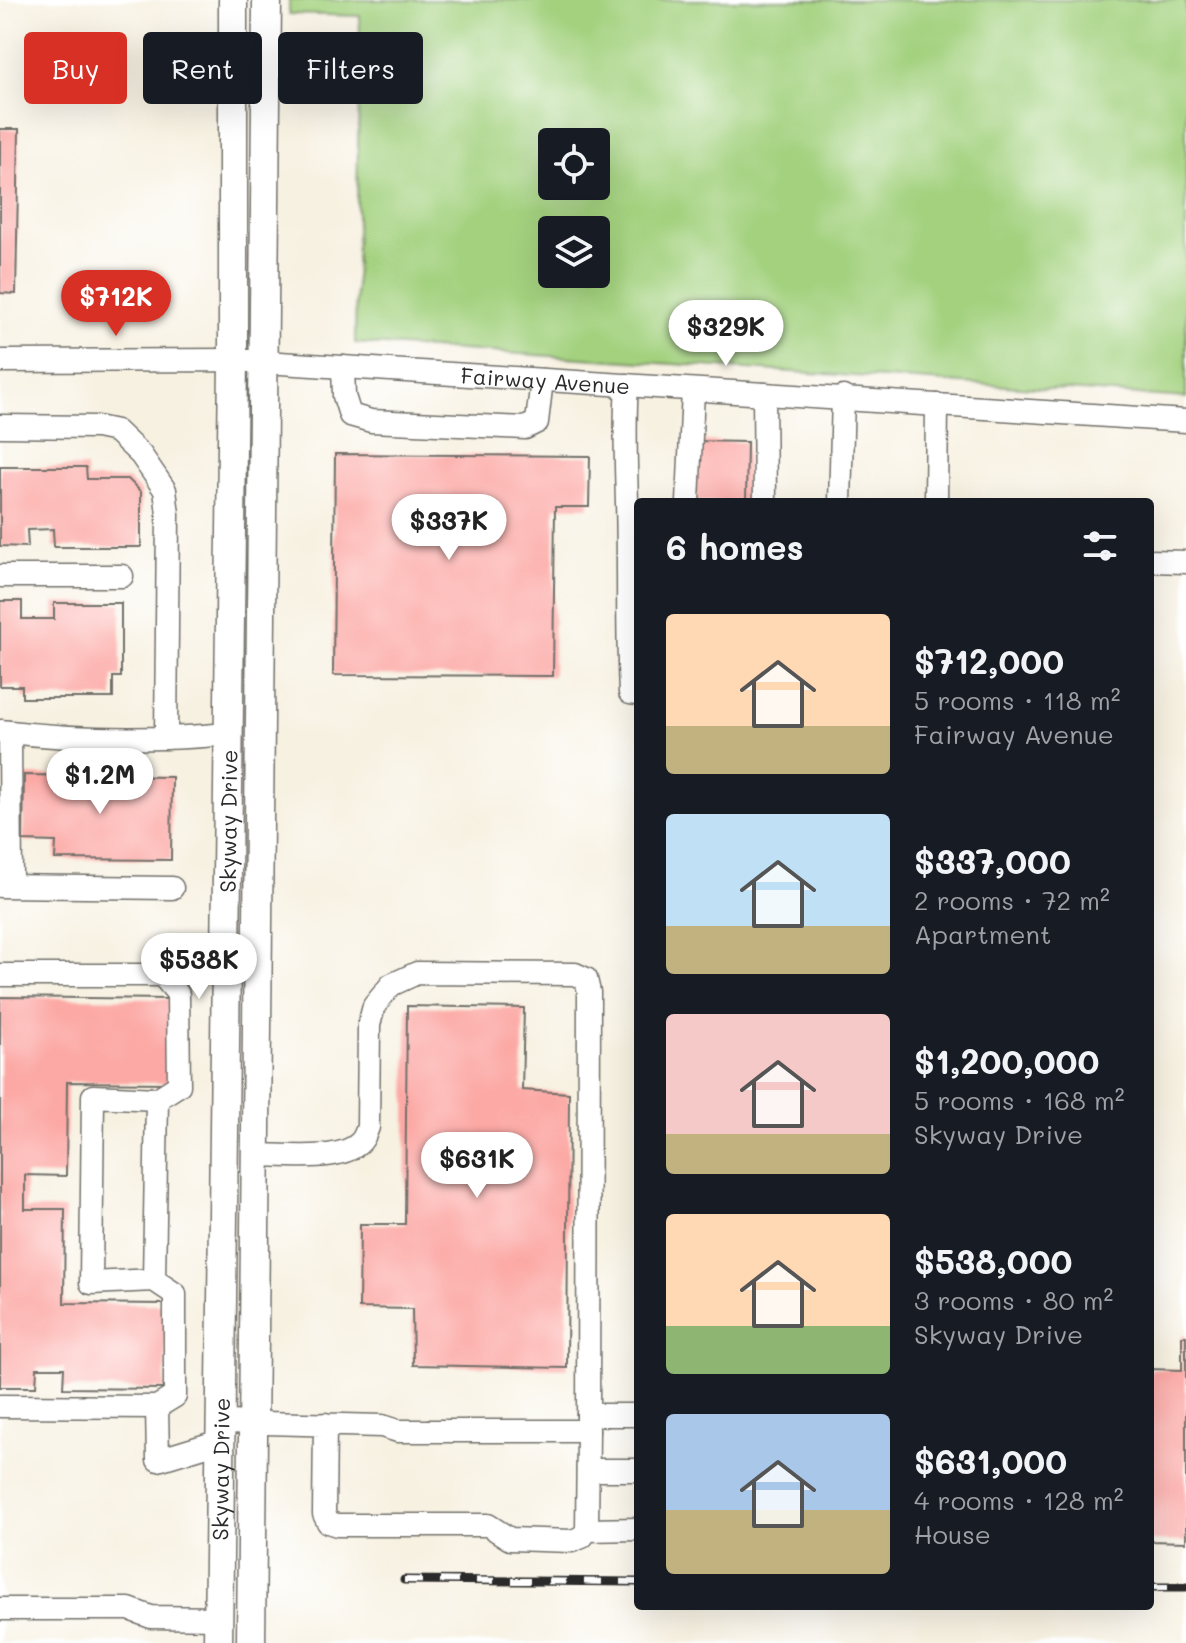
<!DOCTYPE html>
<meta charset="utf-8">
<style>
:root{--surface:#171b24;--page:#242831;--text:#f1f3f6;--muted:#9ea1a6;--accent:#d93025}
body{margin:0;font-family:Mali,sans-serif;background:var(--page);color:var(--text);height:100vh;display:flex;flex-direction:column;font-size:30px;white-space:nowrap}
*{box-sizing:border-box;margin:0}
p{font-size:26px;color:var(--muted)}
.icon{flex:none;width:44px;height:44px;fill:none;stroke:currentColor;stroke-width:2;stroke-linecap:round;stroke-linejoin:round}
.map{position:relative;flex:1;overflow:hidden}
.drawer{position:absolute;left:634px;top:498px;width:520px;height:1112px;display:flex;flex-direction:column;background:var(--surface);border-radius:8px;box-shadow:0 8px 32px #0002}
.drawer>*{flex:none}
.hud{position:absolute;left:24px;top:32px;width:490px;height:72px;display:flex;gap:16px}
.tools{position:absolute;left:538px;top:128px;display:grid;gap:16px}
.tools a{display:grid;place-items:center;width:72px;height:72px;border-radius:8px;background:var(--surface);box-shadow:0 8px 32px #0002;font-size:40px}
.price{position:absolute;translate:-50% -68px;padding:0 18px;border-radius:28px;background:#fff;color:#222;font-size:26px;line-height:52px;filter:drop-shadow(0 2px 4px #0008)}
.price::after{content:'';position:absolute;left:50%;top:48px;width:24px;height:18px;margin-left:-12px;background:inherit;clip-path:polygon(0 0,100% 0,50% 100%)}
.price.active{background:var(--accent);color:#fff}
ul{padding:0;list-style:none}
li{display:flex;align-items:center;gap:24px;height:200px;padding:0 32px}
li span{display:grid;place-items:center;flex:none;width:224px;height:160px;border-radius:8px;color:#555}
li>.icon{margin-inline-start:auto}
span .icon{width:96px;height:96px;fill:#fffc;stroke-width:1}
li b{font-size:34px}
h2{display:flex;justify-content:space-between;align-items:center;height:96px;padding:0 32px;font-size:34px}
.tag{padding:0 28px;border-radius:8px;background:var(--surface);box-shadow:0 8px 32px #0002;font-size:28px;line-height:72px}
.tag.active{background:var(--accent);color:#fff}
.map>svg:first-child{display:block}
.green{fill:#a3d17e;stroke:#677e54;stroke-width:2;fill-rule:evenodd}
.building{fill:#fca9a5}
.lines{fill:none;stroke-linecap:round;stroke-linejoin:round}
.minor-casing{stroke:#72706b;stroke-width:25}
.major-casing{stroke:#72706b;stroke-width:31}
.minor{stroke:#fff;stroke-width:22}
.major{stroke:#fff;stroke-width:28}
.rail-casing{stroke:#2b2b2b;stroke-width:9}
.rail{stroke:#fff;stroke-width:6;stroke-dasharray:18;stroke-linecap:butt}
.labels{text-anchor:middle;dominant-baseline:central;stroke-width:6;stroke-linejoin:round;paint-order:stroke}
.street-label{font-size:22px;fill:#2b2b2b;stroke:#fff}
</style>
<div class="map">
<svg width="1186" height="1643" viewBox="0 0 1186 1643">
<rect width="100%" height="100%" fill="#fff"/>
<filter id="ink" filterUnits="userSpaceOnUse"><feTurbulence type="fractalNoise" baseFrequency=".0125" numOctaves="2"/><feDisplacementMap in="SourceGraphic" scale="16" xChannelSelector="R" yChannelSelector="G"/><feConvolveMatrix kernelMatrix="1 2 1 2 8 2 1 2 1" color-interpolation-filters="sRGB"/></filter>
<filter id="wash" filterUnits="userSpaceOnUse"><feTurbulence type="fractalNoise" baseFrequency=".006" numOctaves="4" result="noise"/><feDisplacementMap in="SourceGraphic" scale="32" xChannelSelector="R" yChannelSelector="G"/><feGaussianBlur stdDeviation="1.8" result="paint"/><feColorMatrix in="noise" values="0 0 0 0 0 0 0 0 0 0 0 0 0 0 0 0 0 1.4 0 .05"/><feComposite in="paint" operator="in"/></filter>
<g filter="url(#wash)">
<rect width="100%" height="100%" fill="#f7f1e1"/>
<!-- green -->
<path class="green" d="M 289,0 L 1186,0 L 1186,398 L 355,343 L 360,16 L 289,14 ZM 552,142 L 596,142 L 596,186 L 552,186 ZM 552,230 L 596,230 L 596,274 L 552,274 Z"/>
<g id="blocks">
<!-- building -->
<path class="building" d="M 0,129 L 19,129 L 16,294 L 0,293 Z
M 695,441 L 747,442 L 746,502 L 694,502 Z
M 335,454 L 590,456 L 589,507 L 555,507 L 553,676 L 333,675 Z
M 0,467 L 86,467 L 87,479 L 128,479 L 141,492 L 141,547 L 54,547 L 53,529 L 27,530 L 28,547 L 0,546 Z
M 0,601 L 22,601 L 22,619 L 54,619 L 54,603 L 121,603 L 121,677 L 113,677 L 113,698 L 22,698 L 22,686 L 0,686 Z
M 24,775 L 172,777 L 171,860 L 55,859 L 56,842 L 23,841 Z
M 0,997 L 169,999 L 168,1083 L 67,1082 L 66,1176 L 25,1175 L 25,1209 L 65,1209 L 64,1303 L 166,1304 L 165,1389 L 63,1388 L 64,1368 L 37,1368 L 36,1387 L 0,1387 Z
M 407,1006 L 524,1008 L 522,1090 L 569,1093 L 567,1368 L 413,1365 L 412,1309 L 359,1308 L 360,1224 L 405,1224 Z
M 1182,1336 L 1186,1336 L 1186,1542 L 1150,1541 L 1150,1369 L 1182,1370 Z"/>
</g>
</g>
<g filter="url(#ink)">
<use href="#blocks" fill-opacity="0" stroke="#72706b" stroke-width="2"/>
<g class="lines">
<defs>
<g id="minor">
<path id="s1" d="M 0,361 L 233,360 L 1186,421"/>
<path d="M 343,367 L 344,396 L 350,415 L 371,421 L 525,428 L 537,422 L 542,380"/>
<path d="M 627,385 C 624,425 626,463 627,502 C 629,566 627,629 630,693 L 638,694"/>
<path d="M 764,394 L 765,502"/>
<path d="M 0,426 L 97,427 L 116,431 L 141,455 L 165,490 L 168,514 L 166,738"/>
<path d="M 688,502 L 693,390"/>
<path d="M 840,502 L 843,397"/>
<path d="M 936,502 L 937,405"/>
<path d="M 1150,561 L 1186,562"/>
<path d="M 0,576 L 122,576"/>
<path d="M 0,731 C 76,740 152,741 228,734"/>
<path d="M 10,732 L 11,885"/>
<path d="M 0,886 L 172,888"/>
<path d="M 0,975 L 162,975 L 178,994 L 179,1085 L 157,1099 L 154,1280 L 175,1294 L 175,1396 L 157,1407 L 0,1406"/>
<path d="M 255,1155 C 281,1155 332,1161 354,1147 C 363,1142 365,1135 368,1127 L 369,1025 L 374,1006 L 391,985 L 417,973 L 575,974 L 586,979 L 589,992 L 588,1431"/>
<path d="M 154,1280 L 91,1283 L 93,1096 L 157,1099"/>
<path d="M 157,1407 L 158,1460 L 220,1441"/>
<path d="M 588,1415 L 638,1415"/>
<path d="M 220,1422 L 382,1426 L 398,1431 L 588,1431 L 587,1530 L 582,1537 L 572,1541 L 510,1539 L 488,1525 L 337,1525 L 328,1522 L 324,1514 L 325,1424"/>
<path d="M 588,1470 L 638,1470"/>
<path d="M 587,1530 L 638,1529"/>
<path d="M 0,1609 L 129,1609 L 151,1617 L 218,1618"/>
</g>
<g id="major">
<path id="s2" d="M 218,1643 L 233,360 L 233,0"/>
<path d="M 251,1643 L 267,0"/>
</g>
</defs>
<!-- minor casing -->
<use href="#minor" class="minor-casing"/>
<!-- major casing -->
<use href="#major" class="major-casing"/>
<!-- minor -->
<use href="#minor" class="minor"/>
<!-- major -->
<use href="#major" class="major"/>
<defs>
<path id="rail" d="M 404,1580 L 638,1582
M 1150,1587 L 1186,1587"/>
</defs>
<!-- rail casing -->
<use href="#rail" class="rail-casing"/>
<!-- rail -->
<use href="#rail" class="rail"/>
</g>
</g>
<g class="labels">
<!-- street labels -->
<g class="street-label">
<text stroke="none"><textPath href="#s1" startOffset="546">Fairway Avenue</textPath></text>
<text stroke="none"><textPath href="#s2" startOffset="822">Skyway Drive</textPath></text>
<text stroke="none"><textPath href="#s2" startOffset="174">Skyway Drive</textPath></text>
</g>
</g>
</svg>
<div class="tools">
<a><svg class="icon" aria-label="locate" viewBox="0 0 24 24"><circle cx="12" cy="12" r="6"/><path d="M12 2v4M12 18v4M2 12h4M18 12h4"/></svg></a>
<a><svg class="icon" aria-label="layers" viewBox="0 0 24 24"><path d="M12 4l9 5-9 5-9-5zM3 14l9 5 9-5"/></svg></a>
</div>
<b class="price active" style="left:116px;top:338px">$712K</b>
<b class="price" style="left:726px;top:368px">$329K</b>
<b class="price" style="left:449px;top:562px">$337K</b>
<b class="price" style="left:100px;top:816px">$1.2M</b>
<b class="price" style="left:199px;top:1001px">$538K</b>
<b class="price" style="left:477px;top:1200px">$631K</b>
<div class="hud">
<a class="tag active">Buy</a>
<a class="tag">Rent</a>
<a class="tag">Filters</a>
</div>
<section class="drawer">
<h2>6 homes<svg class="icon" aria-label="filters" viewBox="0 0 24 24"><path d="M4 7h16M4 17h16"/><circle cx="9" cy="7" r="2"/><circle cx="15" cy="17" r="2"/></svg></h2>
<ul>
<li><span style="background:linear-gradient(#ffd9b3 70%,#c2b280 0)"><svg class="icon" aria-label="home" viewBox="0 0 24 24"><path d="M3 11l9-7 9 7M6 9v11h12V9"/></svg></span><div><b>$712,000</b><p>5 rooms · 118 m²</p><p>Fairway Avenue</p></div></li>
<li><span style="background:linear-gradient(#bfe0f5 70%,#c2b280 0)"><svg class="icon" aria-label="home" viewBox="0 0 24 24"><path d="M3 11l9-7 9 7M6 9v11h12V9"/></svg></span><div><b>$337,000</b><p>2 rooms · 72 m²</p><p>Apartment</p></div></li>
<li><span style="background:linear-gradient(#f6c9c9 75%,#c2b280 0)"><svg class="icon" aria-label="home" viewBox="0 0 24 24"><path d="M3 11l9-7 9 7M6 9v11h12V9"/></svg></span><div><b>$1,200,000</b><p>5 rooms · 168 m²</p><p>Skyway Drive</p></div></li>
<li><span style="background:linear-gradient(#ffd9b3 70%,#8fb573 0)"><svg class="icon" aria-label="home" viewBox="0 0 24 24"><path d="M3 11l9-7 9 7M6 9v11h12V9"/></svg></span><div><b>$538,000</b><p>3 rooms · 80 m²</p><p>Skyway Drive</p></div></li>
<li><span style="background:linear-gradient(#a9c7e8 60%,#c2b280 0)"><svg class="icon" aria-label="home" viewBox="0 0 24 24"><path d="M3 11l9-7 9 7M6 9v11h12V9"/></svg></span><div><b>$631,000</b><p>4 rooms · 128 m²</p><p>House</p></div></li>
</ul>
</section>
</div>
